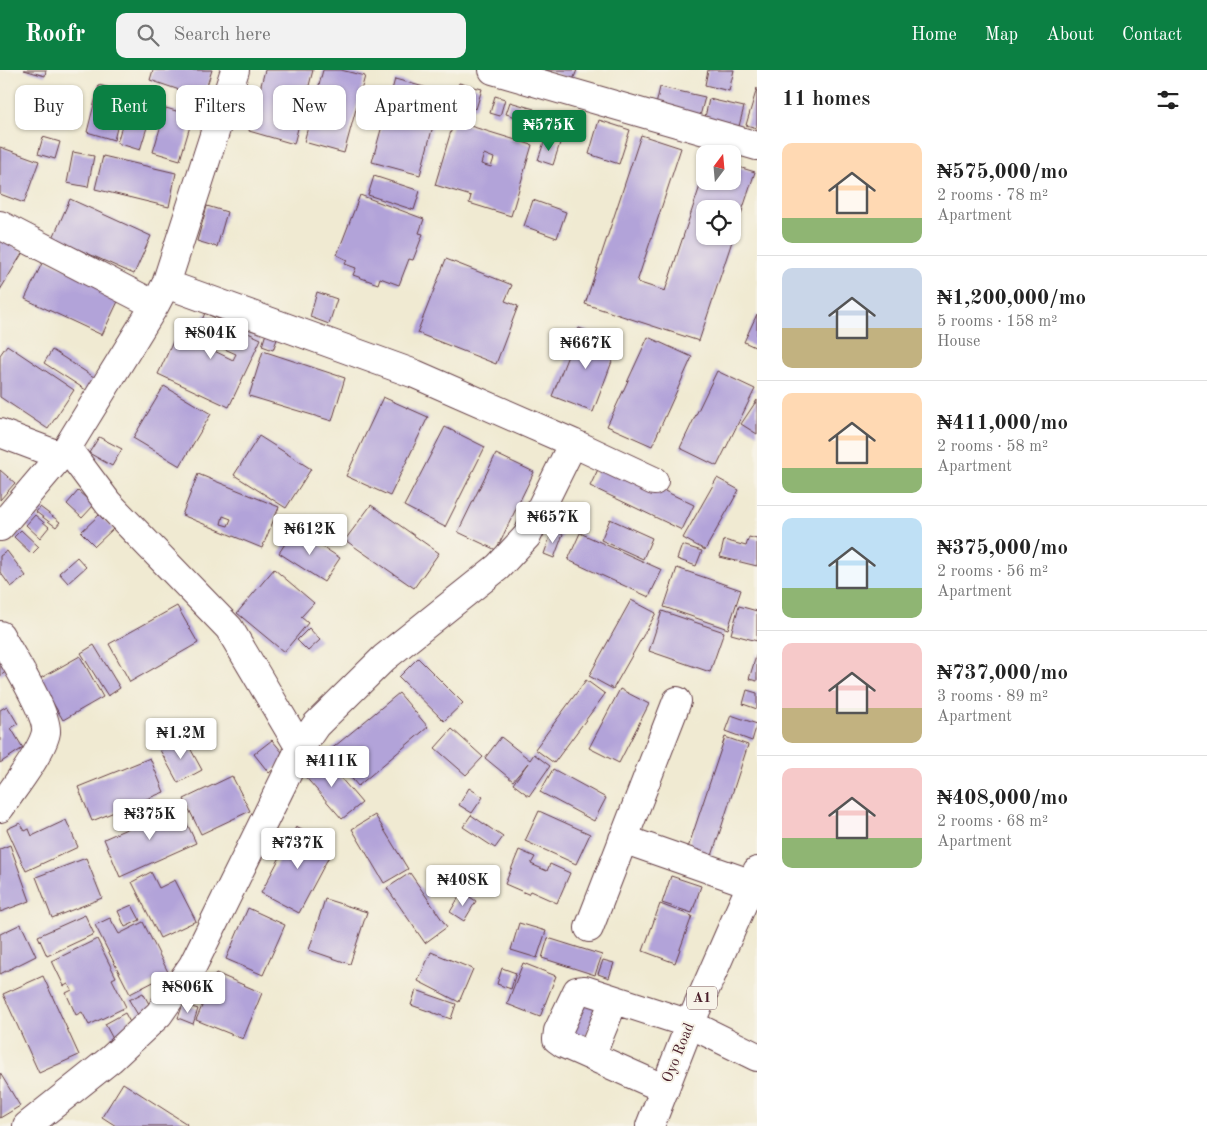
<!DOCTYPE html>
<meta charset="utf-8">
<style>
:root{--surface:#fff;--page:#f2f2f2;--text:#222;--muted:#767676;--line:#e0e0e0;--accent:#0b8043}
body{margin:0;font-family:"Old Standard TT",serif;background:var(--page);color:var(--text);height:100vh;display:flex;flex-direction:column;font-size:19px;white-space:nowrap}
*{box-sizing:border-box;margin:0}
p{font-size:16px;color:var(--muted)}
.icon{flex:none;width:28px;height:28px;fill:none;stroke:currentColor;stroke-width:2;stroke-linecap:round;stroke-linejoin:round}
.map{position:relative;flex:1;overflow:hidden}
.side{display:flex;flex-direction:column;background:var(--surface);width:450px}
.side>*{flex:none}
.top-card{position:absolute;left:15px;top:15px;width:475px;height:45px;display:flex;gap:10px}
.needle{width:32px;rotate:16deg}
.buttons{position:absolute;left:696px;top:75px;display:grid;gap:10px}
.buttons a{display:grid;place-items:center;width:45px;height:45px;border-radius:10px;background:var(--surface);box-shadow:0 1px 4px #0004;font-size:25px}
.price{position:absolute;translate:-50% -42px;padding:0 11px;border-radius:5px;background:#fff;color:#222;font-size:16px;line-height:32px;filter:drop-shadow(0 1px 2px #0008)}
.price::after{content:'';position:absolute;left:50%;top:30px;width:15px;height:11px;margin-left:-8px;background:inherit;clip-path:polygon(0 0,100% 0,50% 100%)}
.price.selected{background:var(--accent);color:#fff}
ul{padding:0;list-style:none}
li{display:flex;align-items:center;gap:15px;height:125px;padding:0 25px}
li+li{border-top:1px solid var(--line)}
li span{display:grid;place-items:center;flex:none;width:140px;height:100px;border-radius:10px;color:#555}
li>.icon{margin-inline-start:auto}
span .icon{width:60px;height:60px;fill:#fffc;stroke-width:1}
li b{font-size:21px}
h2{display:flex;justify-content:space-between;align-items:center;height:60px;padding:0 25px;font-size:21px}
.chip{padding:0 18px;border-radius:10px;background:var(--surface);box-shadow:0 1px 4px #0004;font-size:18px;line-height:45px}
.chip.selected{background:var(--accent);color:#fff}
header{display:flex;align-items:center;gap:30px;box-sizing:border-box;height:70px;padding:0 25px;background:var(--accent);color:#fff}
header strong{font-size:24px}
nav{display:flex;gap:28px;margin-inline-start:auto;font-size:18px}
.search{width:350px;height:45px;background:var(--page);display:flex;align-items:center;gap:12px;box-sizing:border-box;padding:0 18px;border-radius:10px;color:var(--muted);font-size:19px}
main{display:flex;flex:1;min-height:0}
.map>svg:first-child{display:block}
.building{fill:#b2a3d9;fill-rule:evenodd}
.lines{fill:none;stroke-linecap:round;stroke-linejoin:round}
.minor-casing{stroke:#633d44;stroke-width:30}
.highway-casing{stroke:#633d44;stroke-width:30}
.minor{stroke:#fff;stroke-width:28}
.highway{stroke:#fff;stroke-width:28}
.labels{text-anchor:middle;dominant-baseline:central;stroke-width:4;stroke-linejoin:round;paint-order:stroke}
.shield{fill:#f7f3e8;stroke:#7e5f64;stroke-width:1}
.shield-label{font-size:14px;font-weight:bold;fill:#4a1f2b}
.street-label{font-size:15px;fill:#4a1f2b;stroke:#f7f3e8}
</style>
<header>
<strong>Roofr</strong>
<div class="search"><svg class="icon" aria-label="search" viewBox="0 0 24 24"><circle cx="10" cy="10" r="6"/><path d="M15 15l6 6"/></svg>Search here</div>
<nav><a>Home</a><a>Map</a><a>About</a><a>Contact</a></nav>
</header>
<main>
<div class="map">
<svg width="757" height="1056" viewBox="0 0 757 1056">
<rect width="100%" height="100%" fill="#f7f3e8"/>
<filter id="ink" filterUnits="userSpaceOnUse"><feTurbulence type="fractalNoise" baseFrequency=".02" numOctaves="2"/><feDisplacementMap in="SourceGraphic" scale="10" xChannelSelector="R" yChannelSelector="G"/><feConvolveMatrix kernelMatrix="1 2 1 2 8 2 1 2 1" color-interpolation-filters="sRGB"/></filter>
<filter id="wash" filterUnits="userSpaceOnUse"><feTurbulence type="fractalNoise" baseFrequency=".0096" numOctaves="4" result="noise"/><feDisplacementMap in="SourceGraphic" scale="20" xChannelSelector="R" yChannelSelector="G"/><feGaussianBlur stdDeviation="1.12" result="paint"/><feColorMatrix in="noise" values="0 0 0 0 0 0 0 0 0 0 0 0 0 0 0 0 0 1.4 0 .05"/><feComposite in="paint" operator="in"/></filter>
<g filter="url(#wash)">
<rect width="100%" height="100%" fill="#f0ead2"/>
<g id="blocks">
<!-- building -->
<path class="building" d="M 24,0 L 46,0 L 45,6 Z
M 153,0 L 212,0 L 203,28 L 150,10 Z
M 265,0 L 313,0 L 294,74 L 249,61 Z
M 323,0 L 341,0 L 365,6 L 344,83 L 304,72 Z
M 546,0 L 577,0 L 573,10 Z
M 708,0 L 734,0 L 729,21 L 705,15 Z
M 395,9 L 442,22 L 420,105 L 372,92 Z
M 459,13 L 482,19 L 476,39 L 453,32 Z
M 99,15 L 126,22 L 114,70 L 87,62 Z
M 660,17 L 705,27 L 700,46 L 656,35 Z
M 757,18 L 757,58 L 746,55 Z
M 131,24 L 162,34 L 156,56 L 148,54 L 140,80 L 117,73 Z
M 495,26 L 505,29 L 500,46 L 490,43 Z
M 709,29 L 744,37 L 738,60 L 704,52 Z
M 510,32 L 534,39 L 530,51 L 506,44 Z
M 166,38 L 193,46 L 180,90 L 153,82 Z
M 599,50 L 630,60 L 619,94 L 589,84 Z
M 454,51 L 532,75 L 511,146 L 469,133 L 471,126 L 435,115 ZM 484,84 L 494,88 L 491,97 L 481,94 Z
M 641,65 L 681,78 L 637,212 L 665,221 L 705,101 L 705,111 L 732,111 L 732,95 L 755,102 L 699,271 L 585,234 ZM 705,139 L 732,139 L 732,166 L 705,166 Z
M 43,67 L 60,72 L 55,89 L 38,84 Z
M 545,69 L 560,73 L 553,95 L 538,90 Z
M 0,77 L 39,91 L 24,133 L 0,124 Z
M 73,82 L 94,86 L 88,117 L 67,113 Z
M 103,86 L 176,103 L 169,137 L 95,119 Z
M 374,106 L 420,121 L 414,140 L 368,125 Z
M 360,125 L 424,149 L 419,163 L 423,164 L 413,190 L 409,189 L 399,215 L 380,208 L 378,214 L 353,205 L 356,198 L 345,194 L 347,190 L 337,185 Z
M 70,129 L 151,166 L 134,204 L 53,168 Z
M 533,130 L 566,142 L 557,168 L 524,156 Z
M 207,136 L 227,142 L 217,177 L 197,171 Z
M 0,168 L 23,182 L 0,220 Z
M 44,189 L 121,225 L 102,265 L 25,229 Z
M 446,189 L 512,215 L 505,231 L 518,236 L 496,294 L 417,263 Z
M 317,222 L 337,229 L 329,254 L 310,247 Z
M 205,243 L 261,269 L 229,337 L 158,304 L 177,263 L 233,290 L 236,284 L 195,266 Z
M 757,244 L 757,278 L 744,272 Z
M 579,258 L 619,273 L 593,342 L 552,326 Z
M 267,260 L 279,264 L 273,280 L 262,276 Z
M 648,267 L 692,287 L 652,376 L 607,356 Z
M 7,275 L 74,320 L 48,359 L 0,327 L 0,285 Z
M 52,280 L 97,309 L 89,322 L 44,293 Z
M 263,281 L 345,308 L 332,351 L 249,326 Z
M 717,301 L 755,319 L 717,396 L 680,378 Z
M 164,316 L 211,344 L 180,396 L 133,368 Z
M 383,327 L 428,347 L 390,426 L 346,406 Z
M 757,330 L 757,364 L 741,354 Z
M 445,357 L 485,377 L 445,457 L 404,436 Z
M 259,366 L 311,399 L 286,438 L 234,405 Z
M 99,367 L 122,379 L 112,396 L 89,383 Z
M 496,384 L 534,402 L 496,480 L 458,462 Z
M 602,391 L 694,435 L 682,460 L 590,416 Z
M 0,400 L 15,413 L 0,430 Z
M 198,404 L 279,437 L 262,478 L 182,445 ZM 223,446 L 231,449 L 228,456 L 221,454 Z
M 717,408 L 739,420 L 705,480 L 683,468 Z
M 78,421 L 94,435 L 82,448 L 67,434 Z
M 371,435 L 439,483 L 414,518 L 345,470 Z
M 40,437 L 60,452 L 56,457 L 36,442 Z
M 35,445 L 49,457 L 40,468 L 26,455 Z
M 99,445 L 113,459 L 95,476 L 81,462 Z
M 610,449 L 652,468 L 643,489 L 601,470 Z
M 21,460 L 39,477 L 32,484 L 14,467 Z
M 552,461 L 563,464 L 554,488 L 544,484 Z
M 292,463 L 300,468 L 303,464 L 340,488 L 324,512 L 279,483 Z
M 580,463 L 662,500 L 649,527 L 568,490 Z
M 749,467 L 757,469 L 757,496 L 720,487 L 724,470 L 746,476 Z
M 682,475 L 702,481 L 696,496 L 677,489 Z
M 7,481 L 26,506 L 11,517 L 0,502 L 0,486 Z
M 77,487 L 86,497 L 68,513 L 59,503 Z
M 677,498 L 741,520 L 728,559 L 664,537 Z
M 274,499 L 314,533 L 301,547 L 308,553 L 284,582 L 237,543 Z
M 631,530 L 656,543 L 613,619 L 589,606 Z
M 177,536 L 198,573 L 130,612 L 109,574 Z
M 739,536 L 757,541 L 757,571 L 731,564 Z
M 662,541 L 724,562 L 710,602 L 649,581 Z
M 309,558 L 320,570 L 308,581 L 297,570 Z
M 94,575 L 120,618 L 108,626 L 81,583 Z
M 0,583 L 11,598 L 0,606 Z
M 757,583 L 757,611 L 749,609 Z
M 80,586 L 103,627 L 63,650 L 39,609 Z
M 418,588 L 463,633 L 444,651 L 399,607 Z
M 586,610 L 605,624 L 554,693 L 535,679 Z
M 620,619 L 649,634 L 619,693 L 589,678 Z
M 747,620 L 757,623 L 757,639 L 743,634 Z
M 399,623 L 428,657 L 358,716 L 329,681 Z
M 7,636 L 18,654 L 11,658 L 23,678 L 0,693 L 0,640 Z
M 731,645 L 757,654 L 752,671 L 725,661 Z
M 452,659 L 483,687 L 466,705 L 435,678 Z
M 184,667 L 202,700 L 178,713 L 160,680 Z
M 501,667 L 530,690 L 534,684 L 550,696 L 529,726 L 513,714 L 528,693 L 513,711 L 485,688 Z
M 725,667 L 748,675 L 712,786 L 688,778 Z
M 272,670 L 287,688 L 269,703 L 254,684 Z
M 323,687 L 362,733 L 342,749 L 303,704 Z
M 150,688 L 164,722 L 92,751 L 78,717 Z
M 553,699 L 606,728 L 594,751 L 540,722 Z
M 232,706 L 250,741 L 201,764 L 184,729 Z
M 469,718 L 483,727 L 472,743 L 459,735 Z
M 179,736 L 196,773 L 120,807 L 104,769 Z
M 539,741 L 590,764 L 576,794 L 525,771 Z
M 375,745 L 408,799 L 384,813 L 352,759 Z
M 471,745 L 503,767 L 495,778 L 463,757 Z
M 66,750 L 78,777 L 26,801 L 7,759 L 20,753 L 25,761 L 29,759 L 32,766 Z
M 296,757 L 334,777 L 299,843 L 261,823 Z
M 10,775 L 30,831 L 0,842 L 0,779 Z
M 519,780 L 535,787 L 531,794 L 547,801 L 550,794 L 570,803 L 557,833 L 530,821 L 528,824 L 505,814 Z
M 86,788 L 102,828 L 52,848 L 36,807 Z
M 151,802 L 159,818 L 175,810 L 196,851 L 160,868 L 132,812 Z
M 410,803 L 447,857 L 425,873 L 387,818 Z
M 671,806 L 701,816 L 692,843 L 662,833 Z
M 462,822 L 476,831 L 464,851 L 450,842 Z
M 325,829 L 367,842 L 350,894 L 309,880 Z
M 660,834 L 692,846 L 675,893 L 643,881 Z
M 132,835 L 140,850 L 125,857 L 118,841 Z
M 248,838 L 285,855 L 263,905 L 226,889 Z
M 85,845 L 94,864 L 47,886 L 38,866 Z
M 110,848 L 119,864 L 143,852 L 169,904 L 130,924 L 95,855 Z
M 519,853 L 546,861 L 537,888 L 511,880 Z
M 21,854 L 36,886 L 0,904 L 0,864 Z
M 548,868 L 602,885 L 595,905 L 542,888 Z
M 97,869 L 116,907 L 112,909 L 126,937 L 89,955 L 82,942 L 76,945 L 66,923 L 72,920 L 68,914 L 64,916 L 52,891 Z
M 431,882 L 473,899 L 459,932 L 418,911 Z
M 603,890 L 614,893 L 609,908 L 598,904 Z
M 523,893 L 556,906 L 540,947 L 507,934 Z
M 502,898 L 516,903 L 511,919 L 497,914 Z
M 216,903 L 262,923 L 243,969 L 196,950 Z
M 43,906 L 79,985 L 39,1003 L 3,924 Z
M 416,920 L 456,934 L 451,949 L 411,935 Z
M 143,923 L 154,943 L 141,950 L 129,930 Z
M 578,927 L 599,936 L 584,970 L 564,962 Z
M 183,934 L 198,939 L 193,954 L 178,948 Z
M 125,943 L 133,958 L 113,969 L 105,954 Z
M 0,1003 L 20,1036 L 0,1048 Z
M 123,1013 L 187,1054 L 186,1056 L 116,1056 L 102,1047 Z"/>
</g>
</g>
<g filter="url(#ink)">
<use href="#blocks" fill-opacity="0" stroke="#633d44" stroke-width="1"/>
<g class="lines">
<defs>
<path id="minor" d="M 493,0 L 757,76
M 0,155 L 155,235
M 166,214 L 415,304 L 573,373 L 654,411
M 0,363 L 61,386
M 67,378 L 108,433 L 229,558 L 300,678
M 0,457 L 67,378 L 155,235 L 166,214 L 235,0
M 0,565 C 10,584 48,643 46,662 C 43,681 12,720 0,738
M 623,769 L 752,814
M 589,858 L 677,631
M 591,986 L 614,930
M 665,1019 L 564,974 L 557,969 L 558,961 L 577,921 L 585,920 L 690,954 L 757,987
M 27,1056 L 111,989 L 159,944 L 193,895 L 300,678 L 316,655 L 384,588 L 498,497 L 527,466 L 573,373"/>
<path id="highway" d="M 650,1056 L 690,954 L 757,801"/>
</defs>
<!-- minor casing -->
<use href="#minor" class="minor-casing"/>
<!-- highway casing -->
<use href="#highway" class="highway-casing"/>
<!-- minor -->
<use href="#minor" class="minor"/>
<!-- highway -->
<use href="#highway" class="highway"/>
</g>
</g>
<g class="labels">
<!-- shield labels -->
<rect class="shield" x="687" y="916.5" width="30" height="23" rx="4"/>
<g class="shield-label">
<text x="702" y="928">A1</text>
</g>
<!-- street labels -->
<g class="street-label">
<text transform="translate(679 983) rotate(-68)">Oyo Road</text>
</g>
</g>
</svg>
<div class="buttons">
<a><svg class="needle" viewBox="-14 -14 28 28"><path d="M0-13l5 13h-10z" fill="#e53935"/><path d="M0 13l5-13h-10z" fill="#767676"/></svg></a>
<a><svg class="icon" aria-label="locate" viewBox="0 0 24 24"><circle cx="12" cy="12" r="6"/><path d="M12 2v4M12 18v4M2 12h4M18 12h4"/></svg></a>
</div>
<b class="price selected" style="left:549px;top:82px">₦575K</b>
<b class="price" style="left:211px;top:290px">₦804K</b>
<b class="price" style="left:586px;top:300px">₦667K</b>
<b class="price" style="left:553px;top:474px">₦657K</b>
<b class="price" style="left:310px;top:486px">₦612K</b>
<b class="price" style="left:181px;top:690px">₦1.2M</b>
<b class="price" style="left:332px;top:718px">₦411K</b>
<b class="price" style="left:150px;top:771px">₦375K</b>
<b class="price" style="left:298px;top:800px">₦737K</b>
<b class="price" style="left:463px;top:837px">₦408K</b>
<b class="price" style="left:188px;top:944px">₦806K</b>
<div class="top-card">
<a class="chip">Buy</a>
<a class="chip selected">Rent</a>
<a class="chip">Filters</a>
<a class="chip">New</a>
<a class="chip">Apartment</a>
</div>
</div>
<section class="side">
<h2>11 homes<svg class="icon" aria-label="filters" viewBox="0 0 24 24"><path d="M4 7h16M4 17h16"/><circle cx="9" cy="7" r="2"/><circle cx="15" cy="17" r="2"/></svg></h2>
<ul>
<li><span style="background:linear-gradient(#ffd9b3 75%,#8fb573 0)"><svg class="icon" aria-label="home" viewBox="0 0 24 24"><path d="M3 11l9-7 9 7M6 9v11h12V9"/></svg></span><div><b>₦575,000/mo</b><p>2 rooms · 78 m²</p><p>Apartment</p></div></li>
<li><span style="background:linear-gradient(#c9d6e8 60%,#c2b280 0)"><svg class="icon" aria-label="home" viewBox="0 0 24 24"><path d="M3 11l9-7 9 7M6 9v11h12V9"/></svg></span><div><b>₦1,200,000/mo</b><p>5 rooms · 158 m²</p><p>House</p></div></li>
<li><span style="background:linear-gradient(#ffd9b3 75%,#8fb573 0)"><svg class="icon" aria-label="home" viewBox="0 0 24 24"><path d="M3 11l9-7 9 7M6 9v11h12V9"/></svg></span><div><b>₦411,000/mo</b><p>2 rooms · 58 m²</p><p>Apartment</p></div></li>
<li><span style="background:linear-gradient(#bfe0f5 70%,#8fb573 0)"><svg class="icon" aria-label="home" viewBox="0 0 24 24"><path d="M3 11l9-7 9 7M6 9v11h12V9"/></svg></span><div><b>₦375,000/mo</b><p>2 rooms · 56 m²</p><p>Apartment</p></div></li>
<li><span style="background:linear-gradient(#f6c9c9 65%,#c2b280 0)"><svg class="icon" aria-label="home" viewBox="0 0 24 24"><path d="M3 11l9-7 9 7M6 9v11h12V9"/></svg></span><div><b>₦737,000/mo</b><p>3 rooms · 89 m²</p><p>Apartment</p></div></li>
<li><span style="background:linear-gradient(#f6c9c9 70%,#8fb573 0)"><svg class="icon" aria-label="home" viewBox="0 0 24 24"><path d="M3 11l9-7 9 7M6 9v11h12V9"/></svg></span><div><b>₦408,000/mo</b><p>2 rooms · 68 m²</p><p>Apartment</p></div></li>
</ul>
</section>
</main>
